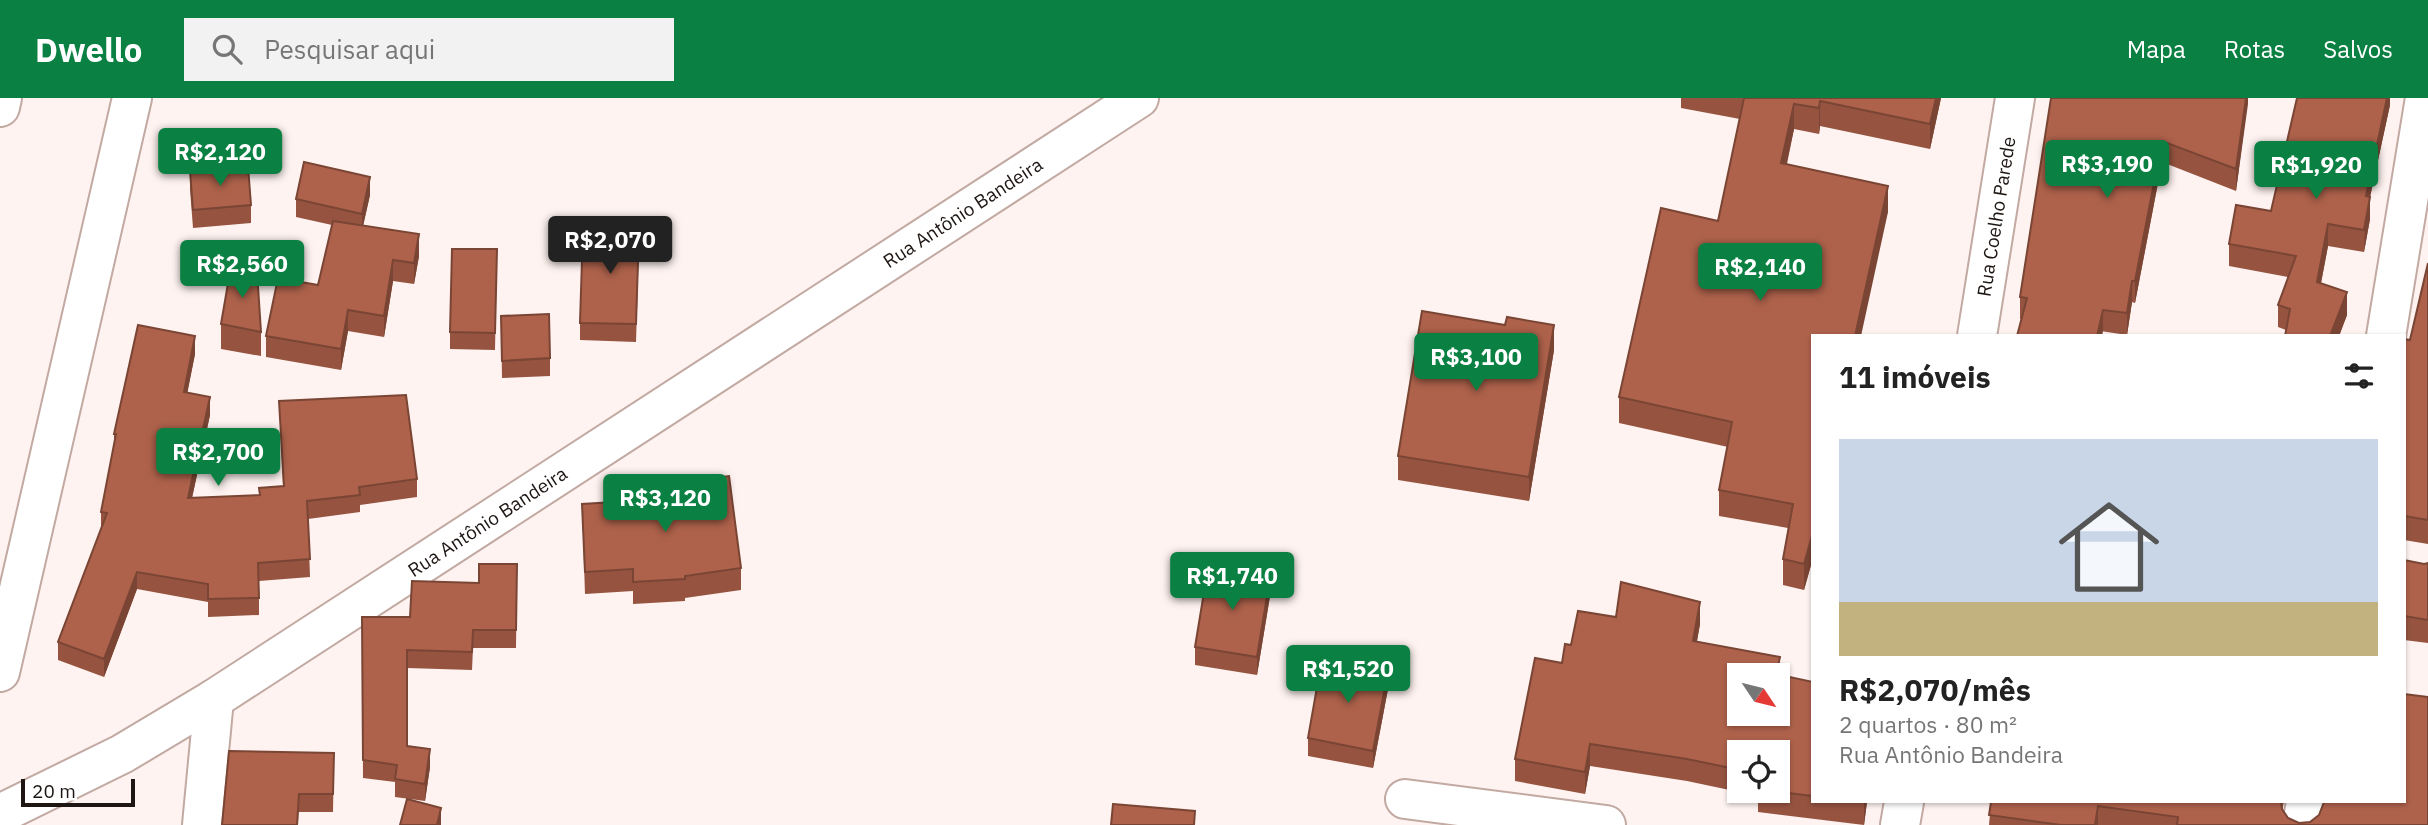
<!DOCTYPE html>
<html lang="pt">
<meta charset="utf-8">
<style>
:root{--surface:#fff;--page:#f2f2f2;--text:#222;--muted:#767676;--accent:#0b8043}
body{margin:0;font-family:"IBM Plex Sans",sans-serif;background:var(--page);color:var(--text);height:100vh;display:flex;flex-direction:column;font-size:26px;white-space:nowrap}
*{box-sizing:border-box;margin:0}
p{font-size:23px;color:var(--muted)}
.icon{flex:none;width:38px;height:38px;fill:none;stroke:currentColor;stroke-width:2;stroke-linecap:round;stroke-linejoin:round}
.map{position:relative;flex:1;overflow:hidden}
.side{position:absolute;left:1811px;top:236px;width:595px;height:469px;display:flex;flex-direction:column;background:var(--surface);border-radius:0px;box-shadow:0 2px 5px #0004}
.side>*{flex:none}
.needle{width:46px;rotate:125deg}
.buttons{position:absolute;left:1727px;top:565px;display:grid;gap:14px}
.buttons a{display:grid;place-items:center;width:63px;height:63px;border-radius:0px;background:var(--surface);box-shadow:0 2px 5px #0004;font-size:35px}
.scale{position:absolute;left:21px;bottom:18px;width:114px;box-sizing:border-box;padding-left:7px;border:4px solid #1e1613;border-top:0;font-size:19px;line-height:24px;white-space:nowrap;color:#1e1613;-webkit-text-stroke:5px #fff;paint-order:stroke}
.price{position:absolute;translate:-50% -60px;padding:0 16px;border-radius:7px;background:var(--accent);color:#fff;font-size:23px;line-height:46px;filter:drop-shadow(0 2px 4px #0008)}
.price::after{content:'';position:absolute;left:50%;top:42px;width:21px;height:16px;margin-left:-10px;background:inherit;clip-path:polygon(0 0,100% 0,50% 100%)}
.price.selected{background:#222;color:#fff}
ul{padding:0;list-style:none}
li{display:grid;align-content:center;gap:14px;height:371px;padding:0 28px}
li span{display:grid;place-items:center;height:217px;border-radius:0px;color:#555}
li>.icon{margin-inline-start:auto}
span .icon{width:126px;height:126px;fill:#fffc;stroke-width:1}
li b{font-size:30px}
h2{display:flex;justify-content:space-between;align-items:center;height:84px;padding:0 28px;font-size:30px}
header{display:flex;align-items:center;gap:42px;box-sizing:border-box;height:98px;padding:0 35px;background:var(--accent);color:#fff}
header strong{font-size:33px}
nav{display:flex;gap:38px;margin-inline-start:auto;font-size:24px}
.search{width:490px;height:63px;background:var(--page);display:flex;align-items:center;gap:18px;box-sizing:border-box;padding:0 24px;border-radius:0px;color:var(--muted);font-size:26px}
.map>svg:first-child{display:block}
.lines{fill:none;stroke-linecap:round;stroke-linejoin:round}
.minor-casing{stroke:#c2a9a2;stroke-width:42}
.tertiary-casing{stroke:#c2a9a2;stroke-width:42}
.secondary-casing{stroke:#c2a9a2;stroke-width:42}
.primary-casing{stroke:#c2a9a2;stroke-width:42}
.minor{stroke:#fff;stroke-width:38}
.tertiary{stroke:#fff;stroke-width:38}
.secondary{stroke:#fff;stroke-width:38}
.primary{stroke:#fff;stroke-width:38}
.wall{fill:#965440;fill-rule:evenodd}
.shaded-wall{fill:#7a4534}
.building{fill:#ae624b;stroke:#7a4534;stroke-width:2;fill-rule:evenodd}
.labels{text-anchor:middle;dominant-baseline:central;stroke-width:5;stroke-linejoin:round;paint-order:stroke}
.street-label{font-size:19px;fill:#1e1613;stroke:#fff}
</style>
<header>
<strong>Dwello</strong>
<div class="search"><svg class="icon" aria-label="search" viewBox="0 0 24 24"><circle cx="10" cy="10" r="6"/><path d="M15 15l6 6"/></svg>Pesquisar aqui</div>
<nav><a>Mapa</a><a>Rotas</a><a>Salvos</a></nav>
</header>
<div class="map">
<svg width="2428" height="727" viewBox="0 0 2428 727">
<rect width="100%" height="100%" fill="#fef3f0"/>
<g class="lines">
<defs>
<g id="minor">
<path id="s1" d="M 1977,238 L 2015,0"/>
<path d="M 1405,701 L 1606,727"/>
<path id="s2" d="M 0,716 L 122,656 L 214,601 L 1139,0"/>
<path d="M 202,727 L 214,601"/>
<path d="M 1900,727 L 1904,704"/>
</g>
<path id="tertiary" d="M 2386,238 L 2425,0
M 2302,727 L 2306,704"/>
<path id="secondary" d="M 0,574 L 132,0"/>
<path id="primary" d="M 0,9 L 2,0"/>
</defs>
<!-- minor casing -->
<use href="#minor" class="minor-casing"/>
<!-- tertiary casing -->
<use href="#tertiary" class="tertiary-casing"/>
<!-- secondary casing -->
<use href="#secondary" class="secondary-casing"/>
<!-- primary casing -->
<use href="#primary" class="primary-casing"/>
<!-- minor -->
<use href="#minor" class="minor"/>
<!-- tertiary -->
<use href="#tertiary" class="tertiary"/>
<!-- secondary -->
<use href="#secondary" class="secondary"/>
<!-- primary -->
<use href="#primary" class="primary"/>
</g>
<!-- wall -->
<path class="wall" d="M 1681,0 L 1941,0 L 1930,51 L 1820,28 L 1819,36 L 1794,31 L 1787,66 L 1888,114 L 1813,238 L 1813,460 L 1804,492 L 1783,487 L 1783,461 L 1788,430 L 1719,418 L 1719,392 L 1728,349 L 1619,325 L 1619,299 L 1718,123 L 1740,21 L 1681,10 Z
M 2051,0 L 2248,0 L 2236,93 L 2162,64 L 2135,205 L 2132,204 L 2127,237 L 2020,221 L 2020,199 Z
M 2390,0 L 2390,7 L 2370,99 L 2370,121 L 2364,154 L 2328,148 L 2321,185 L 2347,217 L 2339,238 L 2285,238 L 2286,232 L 2278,229 L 2278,207 L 2288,179 L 2229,168 L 2229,146 L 2271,113 Z
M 190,73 L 251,107 L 251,125 L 193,130 L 190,91 Z
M 370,97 L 363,127 L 419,158 L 414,186 L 393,183 L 384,239 L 348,233 L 341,272 L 266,259 L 266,238 L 318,187 L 332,127 L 296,119 L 296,101 Z
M 639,149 L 636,244 L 580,242 L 580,225 Z
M 497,151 L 495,252 L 450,251 L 450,234 Z
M 2428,165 L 2428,446 L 2404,442 L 2404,241 L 2410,242 Z
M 501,218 L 550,260 L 550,278 L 502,280 Z
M 221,226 L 261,234 L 261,258 L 221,251 Z
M 1554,252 L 1529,403 L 1398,382 L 1398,358 Z
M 195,256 L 187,295 L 210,317 L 192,400 L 259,397 L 283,388 L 279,303 L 417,381 L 417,399 L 360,407 L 360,414 L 308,421 L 310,479 L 259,483 L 259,517 L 208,519 L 208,504 L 137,491 L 104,579 L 58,562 L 58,544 L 101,432 L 101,414 L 114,347 L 114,336 Z
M 680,384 L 741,470 L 741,492 L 685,500 L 685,503 L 633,506 L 633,493 L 585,496 L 582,406 L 680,400 Z
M 2404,462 L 2424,466 L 2428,465 L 2428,545 L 2404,542 Z
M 517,466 L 516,550 L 473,550 L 472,572 L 407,570 L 407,648 L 430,669 L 425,703 L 395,699 L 395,684 L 363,680 L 362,519 L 410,519 Z
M 1270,498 L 1257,577 L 1195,567 L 1195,549 Z
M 1616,519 L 1700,526 L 1697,543 L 1780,577 L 1813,584 L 1813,704 L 1867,704 L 1864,727 L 1758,714 L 1758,698 L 1687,683 L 1590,668 L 1585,696 L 1515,683 L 1515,661 L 1571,547 ZM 1740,654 L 1778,693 L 1740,693 Z
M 1388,591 L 1373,670 L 1308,658 L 1308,640 Z
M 334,655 L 333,714 L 299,714 L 222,727 Z
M 1991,704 L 2284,704 L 2282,712 L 2288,720 L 2299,725 L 2428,727 L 1989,727 Z"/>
<!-- shaded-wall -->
<path class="shaded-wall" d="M 1936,0 L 1941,0 L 1930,51 L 1930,26 Z
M 2246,0 L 2248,0 L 2248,6 L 2236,93 L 2236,71 Z
M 2387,0 L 2390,0 L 2390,7 L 2370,99 L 2370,121 L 2364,154 L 2366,98 Z
M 1820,3 L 1820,28 L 1819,36 L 1819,10 Z
M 1794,6 L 1794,31 L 1781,90 L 1781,65 Z
M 2162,43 L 2162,64 L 2135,205 L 2135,183 Z
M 370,79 L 370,97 L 362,133 L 362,116 Z
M 1888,88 L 1888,114 L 1861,238 L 1855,238 Z
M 2328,126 L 2328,148 L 2317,206 L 2317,184 Z
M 419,136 L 419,158 L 414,186 L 414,165 Z
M 393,162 L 393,183 L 384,239 L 384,218 Z
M 2132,183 L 2132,204 L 2127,237 L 2127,215 Z
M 2347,194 L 2347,217 L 2339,238 L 2330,238 Z
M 348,212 L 348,233 L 341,272 L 341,251 Z
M 2103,212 L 2103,233 L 2102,238 L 2097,238 Z
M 1554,227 L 1554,252 L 1529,403 L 1529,379 Z
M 195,238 L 195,256 L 184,312 L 184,294 Z
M 210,299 L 210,317 L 188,418 L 188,400 Z
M 1813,434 L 1813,460 L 1804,492 L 1804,466 Z
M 137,474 L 137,491 L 104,579 L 104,561 Z
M 1270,480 L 1270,498 L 1257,577 L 1257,559 Z
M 1700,504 L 1700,526 L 1693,565 L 1693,543 Z
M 1780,559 L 1780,581 L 1776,578 Z
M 1388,573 L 1388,591 L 1373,670 L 1373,653 Z
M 1590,646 L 1590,668 L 1585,696 L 1585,674 Z
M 430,651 L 430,669 L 425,703 L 425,686 Z
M 299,696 L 298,727 L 297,727 Z
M 1864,704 L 1867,704 L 1864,727 Z
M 2098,708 L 2098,727 L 2095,727 Z
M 441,710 L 441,727 L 437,727 Z"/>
<!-- building -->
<path class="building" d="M 1744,0 L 1936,0 L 1930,26 L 1820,3 L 1819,10 L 1794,6 L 1781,65 L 1888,88 L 1855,238 L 1813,238 L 1813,434 L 1804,466 L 1783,461 L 1793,406 L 1719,392 L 1732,324 L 1619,299 L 1661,110 L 1718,123 Z
M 2051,0 L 2246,0 L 2236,71 L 2162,43 L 2135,183 L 2132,183 L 2127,215 L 2103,212 L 2097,238 L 2017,238 L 2027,200 L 2020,199 Z
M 2297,0 L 2387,0 L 2366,98 L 2370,99 L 2364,132 L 2328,126 L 2317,184 L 2347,194 L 2330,238 L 2285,238 L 2290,211 L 2278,207 L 2296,158 L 2229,146 L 2236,107 L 2271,113 Z
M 304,64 L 370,79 L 362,116 L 296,101 Z
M 248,68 L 251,107 L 193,112 L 190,73 Z
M 333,123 L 419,136 L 414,165 L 393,162 L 384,218 L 348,212 L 341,251 L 266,238 L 278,180 L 318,187 Z
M 583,130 L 639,131 L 636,226 L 580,225 Z
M 452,151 L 497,151 L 495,235 L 450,234 Z
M 2428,165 L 2428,422 L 2404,418 L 2404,241 L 2410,242 Z
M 231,168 L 257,173 L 261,234 L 221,226 Z
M 1422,213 L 1505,227 L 1507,219 L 1554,227 L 1529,379 L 1398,358 Z
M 549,216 L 550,260 L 502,263 L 501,218 Z
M 138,227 L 195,238 L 184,294 L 210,299 L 188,400 L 260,397 L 259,390 L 284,388 L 279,303 L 406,297 L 417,381 L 359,389 L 360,397 L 307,403 L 310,461 L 258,465 L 259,500 L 208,501 L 208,486 L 137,474 L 104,561 L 58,544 L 107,415 L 101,414 L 116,336 L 114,336 Z
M 729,378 L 741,470 L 685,478 L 685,481 L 633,484 L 633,471 L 585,474 L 582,406 L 682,400 L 680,384 Z
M 2404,462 L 2424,466 L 2428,465 L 2428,522 L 2404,518 Z
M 479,466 L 517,466 L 516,532 L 473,532 L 472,554 L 407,552 L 407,648 L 430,651 L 425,686 L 395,681 L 397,667 L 363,662 L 362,519 L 410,519 L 412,483 L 479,485 Z
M 1208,470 L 1270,480 L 1257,559 L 1195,549 Z
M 1621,484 L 1700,504 L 1693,543 L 1780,559 L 1776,576 L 1813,584 L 1813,698 L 1771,693 L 1778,693 L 1778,654 L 1740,654 L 1740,672 L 1687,661 L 1590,646 L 1585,674 L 1515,661 L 1535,560 L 1562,565 L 1565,546 L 1571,547 L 1578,513 L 1616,519 ZM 1740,578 L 1778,578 L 1778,616 L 1740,616 Z
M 1322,561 L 1388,573 L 1373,653 L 1308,640 Z
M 2404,596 L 2428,599 L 2428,727 L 2177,727 L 2178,719 L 2098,708 L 2095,727 L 2061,727 L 1989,717 L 1991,704 L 2281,704 L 2282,711 L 2288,720 L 2299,725 L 2310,724 L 2319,717 L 2324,704 L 2404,704 Z
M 229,653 L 334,655 L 333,696 L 299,696 L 297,727 L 222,727 Z
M 407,701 L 441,710 L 437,727 L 400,727 Z
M 1113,706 L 1195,713 L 1194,727 L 1111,727 Z"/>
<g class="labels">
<!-- street labels -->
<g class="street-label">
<text stroke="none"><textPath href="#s2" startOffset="1136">Rua Antônio Bandeira</textPath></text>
<text stroke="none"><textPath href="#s1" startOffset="121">Rua Coelho Parede</textPath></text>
<text stroke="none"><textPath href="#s2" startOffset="569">Rua Antônio Bandeira</textPath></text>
</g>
</g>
</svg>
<div class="buttons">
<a><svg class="needle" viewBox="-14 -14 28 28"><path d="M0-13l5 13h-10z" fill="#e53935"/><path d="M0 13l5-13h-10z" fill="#767676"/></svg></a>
<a><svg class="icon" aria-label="locate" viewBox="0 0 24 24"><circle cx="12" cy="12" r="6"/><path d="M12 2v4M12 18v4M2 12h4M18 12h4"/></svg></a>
</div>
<div class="scale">20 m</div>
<b class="price" style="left:220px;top:90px">R$2,120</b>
<b class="price" style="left:2107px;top:102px">R$3,190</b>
<b class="price" style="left:2316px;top:103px">R$1,920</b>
<b class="price selected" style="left:610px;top:178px">R$2,070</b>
<b class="price" style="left:242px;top:202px">R$2,560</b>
<b class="price" style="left:1760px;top:205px">R$2,140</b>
<b class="price" style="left:1476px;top:295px">R$3,100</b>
<b class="price" style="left:218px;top:390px">R$2,700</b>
<b class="price" style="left:665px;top:436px">R$3,120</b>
<b class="price" style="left:1232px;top:514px">R$1,740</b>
<b class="price" style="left:1348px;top:607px">R$1,520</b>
<section class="side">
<h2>11 imóveis<svg class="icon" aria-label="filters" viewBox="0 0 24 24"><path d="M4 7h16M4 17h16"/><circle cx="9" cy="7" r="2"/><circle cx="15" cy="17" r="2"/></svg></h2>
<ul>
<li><span style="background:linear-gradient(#c9d6e8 75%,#c2b280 0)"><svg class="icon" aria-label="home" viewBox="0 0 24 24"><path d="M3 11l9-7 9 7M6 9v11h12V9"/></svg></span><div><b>R$2,070/mês</b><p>2 quartos · 80 m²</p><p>Rua Antônio Bandeira</p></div></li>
</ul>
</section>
</div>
